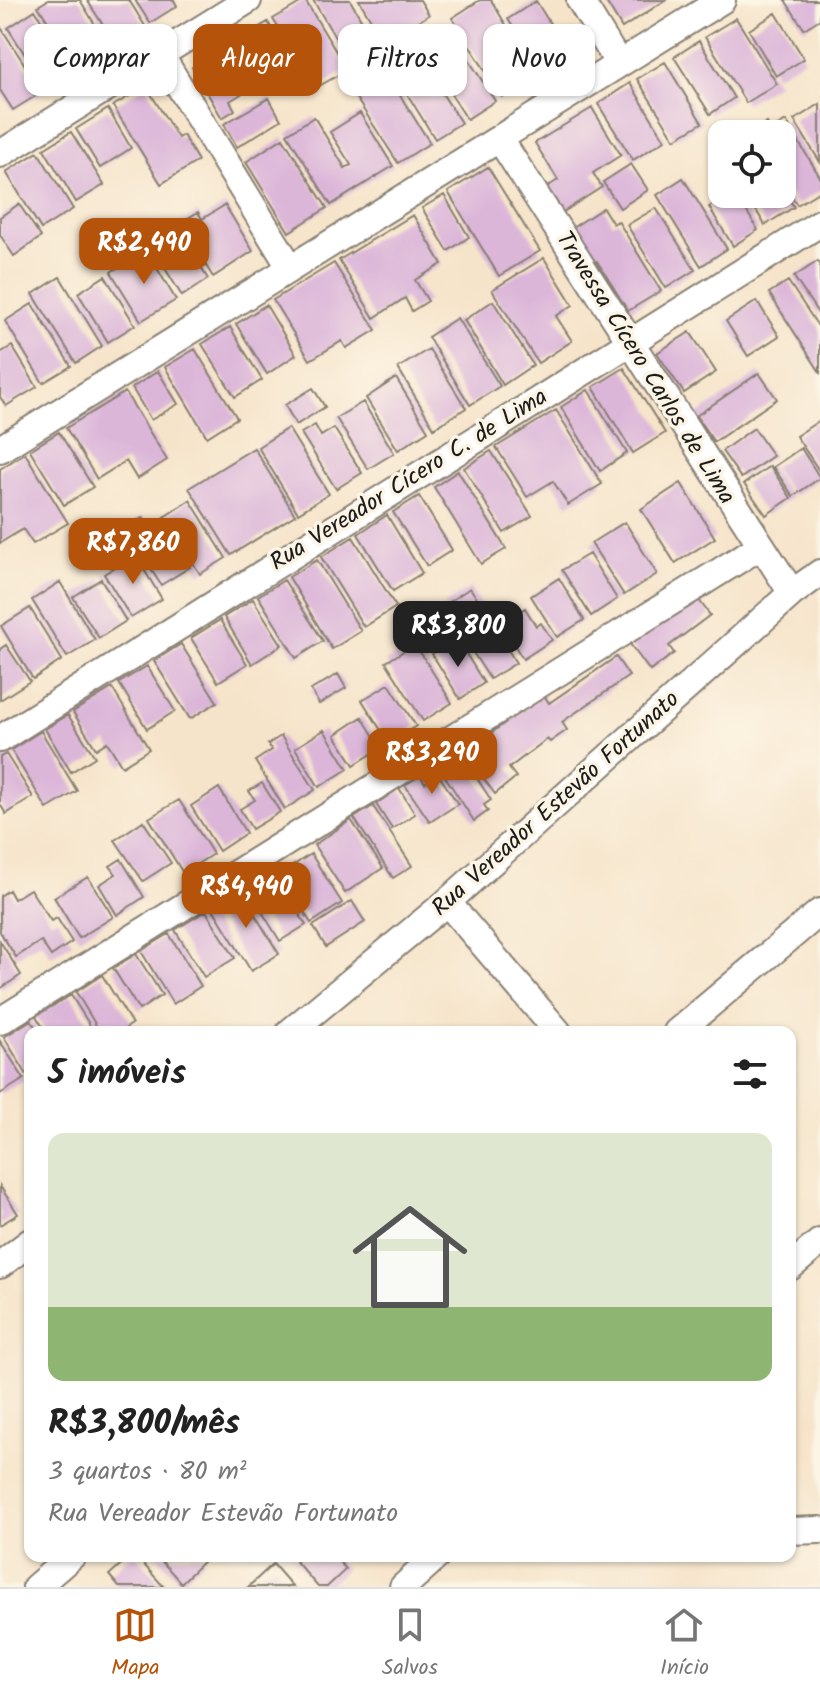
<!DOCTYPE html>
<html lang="pt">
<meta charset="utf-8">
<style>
:root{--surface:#fff;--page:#f2f2f2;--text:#222;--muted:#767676;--line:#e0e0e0;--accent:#b45309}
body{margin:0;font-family:Kalam,sans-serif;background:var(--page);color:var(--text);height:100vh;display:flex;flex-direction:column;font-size:30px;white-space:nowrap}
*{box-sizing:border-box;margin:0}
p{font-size:26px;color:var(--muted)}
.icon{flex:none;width:44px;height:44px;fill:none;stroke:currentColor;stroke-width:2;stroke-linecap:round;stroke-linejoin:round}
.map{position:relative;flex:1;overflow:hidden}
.drawer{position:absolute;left:24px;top:1026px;width:772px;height:536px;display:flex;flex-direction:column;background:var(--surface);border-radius:16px;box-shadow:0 2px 6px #0004}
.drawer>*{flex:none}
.banner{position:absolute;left:24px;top:24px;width:772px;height:72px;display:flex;gap:16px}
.tools{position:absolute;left:708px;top:120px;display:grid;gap:16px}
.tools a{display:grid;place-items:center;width:88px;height:88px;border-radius:16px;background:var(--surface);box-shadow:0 2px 6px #0004;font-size:40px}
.price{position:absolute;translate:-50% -68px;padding:0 18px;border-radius:16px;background:var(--accent);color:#fff;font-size:26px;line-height:52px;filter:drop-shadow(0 2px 4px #0008)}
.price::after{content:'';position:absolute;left:50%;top:48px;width:24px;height:18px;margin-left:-12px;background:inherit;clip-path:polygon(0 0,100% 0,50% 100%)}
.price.current{background:#222;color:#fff}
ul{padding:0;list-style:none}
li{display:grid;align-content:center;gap:16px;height:424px;padding:0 24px}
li+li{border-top:2px solid var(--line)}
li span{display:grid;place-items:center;height:248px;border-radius:16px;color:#555}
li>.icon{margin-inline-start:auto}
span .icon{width:144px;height:144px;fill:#fffc;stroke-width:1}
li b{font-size:34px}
h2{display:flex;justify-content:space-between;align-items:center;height:96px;padding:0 24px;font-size:34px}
.pill{padding:0 28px;border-radius:16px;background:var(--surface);box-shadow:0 2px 6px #0004;font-size:28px;line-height:72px}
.pill.current{background:var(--accent);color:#fff}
.menu{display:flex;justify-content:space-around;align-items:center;height:112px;border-top:2px solid var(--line);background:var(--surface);font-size:22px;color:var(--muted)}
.menu a{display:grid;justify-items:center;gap:4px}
.menu .current{color:var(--accent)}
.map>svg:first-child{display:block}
.building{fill:#dbb6d9}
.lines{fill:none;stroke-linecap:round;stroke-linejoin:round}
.minor-casing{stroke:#898073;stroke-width:30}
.minor{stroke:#fff;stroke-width:26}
.labels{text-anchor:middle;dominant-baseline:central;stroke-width:7;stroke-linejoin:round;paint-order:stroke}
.street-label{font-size:24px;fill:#1c1c1c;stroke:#fcf5e5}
</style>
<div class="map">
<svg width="820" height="1587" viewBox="0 0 820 1587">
<rect width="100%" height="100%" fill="#fcf5e5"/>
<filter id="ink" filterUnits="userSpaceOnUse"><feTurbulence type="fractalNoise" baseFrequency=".0125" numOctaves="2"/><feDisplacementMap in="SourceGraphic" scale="16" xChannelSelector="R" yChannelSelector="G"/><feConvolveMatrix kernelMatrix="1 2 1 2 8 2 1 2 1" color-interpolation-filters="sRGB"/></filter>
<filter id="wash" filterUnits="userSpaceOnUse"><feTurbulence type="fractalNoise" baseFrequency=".006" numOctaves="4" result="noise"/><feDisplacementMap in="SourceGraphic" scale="32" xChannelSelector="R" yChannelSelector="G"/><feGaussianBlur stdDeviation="1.8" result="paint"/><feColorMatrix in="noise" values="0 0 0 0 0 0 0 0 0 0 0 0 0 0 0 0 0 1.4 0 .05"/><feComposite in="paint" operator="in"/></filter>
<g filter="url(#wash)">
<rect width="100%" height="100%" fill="#f6e4ca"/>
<g id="blocks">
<!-- building -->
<path class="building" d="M 48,0 L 80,0 L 110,49 L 78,69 L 38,6 Z
M 87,0 L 129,0 L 145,26 L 116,45 Z
M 135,0 L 174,0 L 177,6 L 150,23 Z
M 305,0 L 347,70 L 314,89 L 273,19 Z
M 313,0 L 350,0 L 373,40 L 346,56 Z
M 359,0 L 420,0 L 429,15 L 384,42 Z
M 480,0 L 491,0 L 536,75 L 502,97 L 452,18 Z
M 605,0 L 666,0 L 622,28 Z
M 785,0 L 820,0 L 820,19 L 804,29 Z
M 536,1 L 569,54 L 541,72 L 508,19 Z
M 35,10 L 74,72 L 47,89 L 8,28 Z
M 776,13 L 804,59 L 776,76 L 749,30 Z
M 736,18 L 777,84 L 746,103 L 705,37 Z
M 268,22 L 292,64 L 260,82 L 236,41 Z
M 0,26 L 42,92 L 13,110 L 0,90 Z
M 699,41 L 734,98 L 710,114 L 674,57 Z
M 230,45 L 254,86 L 230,101 L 235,110 L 222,118 L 192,67 Z
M 460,46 L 495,101 L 467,119 L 432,64 Z
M 421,60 L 461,123 L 435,139 L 396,76 Z
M 665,62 L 702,123 L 675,139 L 637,79 Z
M 389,78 L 430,143 L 398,163 L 356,98 Z
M 630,83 L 665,140 L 633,160 L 598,104 Z
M 146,86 L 178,138 L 183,135 L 198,161 L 161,184 L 113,106 Z
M 269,98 L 281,120 L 237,147 L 224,124 Z
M 820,104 L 820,162 L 794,120 Z
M 592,108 L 621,155 L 593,173 L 602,187 L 563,212 L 547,187 L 558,180 L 535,143 Z
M 108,109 L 131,148 L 100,168 L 76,129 Z
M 360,113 L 393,166 L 331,205 L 287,134 L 314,117 L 345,168 L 351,165 L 330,132 Z
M 786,121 L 820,177 L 820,191 L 797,205 L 782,181 L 782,134 L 749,134 L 767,123 L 771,130 Z
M 71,132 L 104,185 L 76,202 L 44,149 Z
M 283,138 L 327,208 L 289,232 L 246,162 Z
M 38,152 L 73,209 L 41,229 L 6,172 Z
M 631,164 L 648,190 L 620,208 L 603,182 Z
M 488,167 L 540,251 L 499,276 L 448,192 Z
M 683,178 L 727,249 L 701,266 L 657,195 Z
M 782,189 L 794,207 L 765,225 L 746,194 L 782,194 Z
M 730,194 L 736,194 L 758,230 L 733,246 L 709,207 Z
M 444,195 L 469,237 L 448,251 L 422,208 Z
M 19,204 L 41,237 L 14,256 L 0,235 L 0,217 Z
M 225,205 L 253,251 L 213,277 L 180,223 L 198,212 L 202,219 Z
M 603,208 L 613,224 L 618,221 L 661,291 L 628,311 L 597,261 L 590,265 L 569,230 Z
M 656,208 L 695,270 L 666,288 L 627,225 Z
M 413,215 L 442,264 L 415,280 L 428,301 L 412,311 L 405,298 L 374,318 L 339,260 Z
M 178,231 L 208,279 L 182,296 L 152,247 Z
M 146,250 L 176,300 L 141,321 L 111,272 Z
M 544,258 L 573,305 L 556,316 L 572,341 L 538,363 L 492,290 Z
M 818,261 L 820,264 L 820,316 L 794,277 Z
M 334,263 L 376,330 L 346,348 L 342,341 L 310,360 L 273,300 Z
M 105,276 L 135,325 L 108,342 L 78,293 Z
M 60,277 L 102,346 L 76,363 L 33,294 Z
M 788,281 L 820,329 L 820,372 L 769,293 Z
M 493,301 L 533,365 L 503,385 L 464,320 Z
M 757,301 L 779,336 L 748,356 L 726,321 Z
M 32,304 L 71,366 L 43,383 L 5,321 Z
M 266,305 L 296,355 L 267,374 L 236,324 Z
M 457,318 L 500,386 L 470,405 L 428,337 Z
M 230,327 L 262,380 L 235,397 L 202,344 Z
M 690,332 L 716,372 L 684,393 L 657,353 Z
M 12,346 L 37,387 L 6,406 L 0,397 L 0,353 Z
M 195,349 L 237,418 L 207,437 L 165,367 Z
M 429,349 L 466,408 L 434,428 L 398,368 Z
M 624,368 L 665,433 L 633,453 L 593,387 Z
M 158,371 L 178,404 L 151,420 L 132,388 Z
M 759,373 L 777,399 L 714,442 L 696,416 Z
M 396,378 L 428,431 L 398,450 L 366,398 Z
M 313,388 L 325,407 L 296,425 L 285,405 Z
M 588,390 L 627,453 L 600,471 L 561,407 Z
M 125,392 L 167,460 L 137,479 L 126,461 L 97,479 L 66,428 Z
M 363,402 L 394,453 L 368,469 L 336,418 Z
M 556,410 L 602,484 L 568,505 L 553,481 L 527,497 L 496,447 Z
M 820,420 L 820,472 L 796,436 Z
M 315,425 L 321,436 L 334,428 L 362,473 L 336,489 L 301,433 Z
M 288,428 L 329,494 L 298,513 L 258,447 Z
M 754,428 L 773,456 L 741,478 L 722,451 Z
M 59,432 L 93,487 L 64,505 L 30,450 Z
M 254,448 L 295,515 L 231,555 L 189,488 Z
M 801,448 L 820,478 L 793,496 L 773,467 Z
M 491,451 L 532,516 L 504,533 L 464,468 Z
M 25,453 L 68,523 L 33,544 L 23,529 L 0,543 L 0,469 Z
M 770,466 L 791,498 L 766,515 L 744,484 Z
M 458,471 L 506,549 L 481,564 L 434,487 Z
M 681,483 L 715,538 L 675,563 L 641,509 Z
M 419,496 L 452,550 L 427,566 L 393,512 Z
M 190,500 L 226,558 L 200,574 L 164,517 Z
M 387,515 L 422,573 L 393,591 L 358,534 Z
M 143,517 L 154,535 L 165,528 L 190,567 L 161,585 L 136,546 L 143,542 L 132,524 Z
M 625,522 L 657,574 L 624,595 L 591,543 Z
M 353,537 L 396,607 L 364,627 L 321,557 Z
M 589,554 L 617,599 L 591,616 L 562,570 Z
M 135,555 L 162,599 L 131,618 L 104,574 Z
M 317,560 L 361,631 L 332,649 L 289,577 Z
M 559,578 L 584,620 L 557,637 L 531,596 Z
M 101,579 L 126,621 L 99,638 L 73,597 Z
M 284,580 L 323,641 L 296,658 L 258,596 Z
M 60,582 L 95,640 L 67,657 L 32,600 Z
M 470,588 L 485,610 L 459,627 L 444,605 Z
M 696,596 L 710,615 L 669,646 L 674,653 L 650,671 L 630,644 Z
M 253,599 L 282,645 L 252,664 L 224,617 Z
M 30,608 L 62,660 L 33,679 L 1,626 Z
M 525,608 L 536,626 L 541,623 L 552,640 L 523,659 L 501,624 Z
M 220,620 L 247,664 L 218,682 L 191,638 Z
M 499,635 L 516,663 L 490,679 L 472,651 Z
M 457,639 L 484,683 L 460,699 L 432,654 Z
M 181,644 L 217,702 L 190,719 L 154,661 Z
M 415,644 L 452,703 L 423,721 L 386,662 Z
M 6,645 L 30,681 L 0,700 L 0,649 Z
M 616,657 L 629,676 L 562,722 L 567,730 L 550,742 L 547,739 L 509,768 L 516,777 L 495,794 L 465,753 L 543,694 L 549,703 Z
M 147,666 L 175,711 L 147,729 L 119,683 Z
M 338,674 L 346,688 L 319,704 L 311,690 Z
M 389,684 L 416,726 L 389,743 L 362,700 Z
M 112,688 L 149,749 L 122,766 L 107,742 L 96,749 L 73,712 Z
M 68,715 L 95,757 L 71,772 L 45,729 Z
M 362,717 L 381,748 L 354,765 L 335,735 Z
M 324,730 L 348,769 L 319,787 L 295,748 Z
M 41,731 L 77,791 L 47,809 L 11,750 Z
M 281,736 L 315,790 L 285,809 L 255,761 L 272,750 L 268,744 Z
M 458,749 L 491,800 L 484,805 L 488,811 L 474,821 L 437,764 Z
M 6,754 L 33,797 L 6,814 L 0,804 L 0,757 Z
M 438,774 L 458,804 L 430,822 L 405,785 L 420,775 L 425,783 Z
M 262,783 L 280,812 L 252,829 L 240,809 L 255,800 L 249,791 Z
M 219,788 L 246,833 L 219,851 L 191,806 Z
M 399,788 L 415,814 L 392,829 L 376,804 Z
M 179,800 L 213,854 L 183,873 L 149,818 Z
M 373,806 L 412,866 L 393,878 L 354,818 Z
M 351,820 L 383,868 L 345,893 L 314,845 Z
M 143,821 L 171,863 L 143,881 L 115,840 Z
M 311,854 L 342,903 L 311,923 L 280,874 Z
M 121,859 L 144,897 L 117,915 L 99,885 L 116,874 L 110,866 Z
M 272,870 L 306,925 L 280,941 L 246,886 Z
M 88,877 L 113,917 L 79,938 L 54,897 Z
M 30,889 L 51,921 L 57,918 L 72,942 L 51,956 L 41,941 L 16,957 L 0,932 L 0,896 L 9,890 L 14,899 Z
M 240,890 L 279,954 L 251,971 L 212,907 Z
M 352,901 L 365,922 L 326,947 L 313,926 Z
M 206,911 L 235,958 L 204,977 L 175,930 Z
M 169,934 L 201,986 L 173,1004 L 141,951 Z
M 0,941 L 21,975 L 0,989 Z
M 136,954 L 162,995 L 139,1010 L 113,968 Z
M 102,975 L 132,1024 L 120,1032 L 100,1032 L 76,992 Z
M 71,995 L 94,1032 L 46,1032 L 36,1016 Z
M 31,1020 L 38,1032 L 30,1032 L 30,1080 L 4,1037 Z
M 0,1041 L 24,1079 L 0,1094 Z
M 0,1186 L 18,1214 L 0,1225 Z
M 130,1556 L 136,1556 L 164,1587 L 119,1587 L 109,1575 Z
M 157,1556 L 201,1556 L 205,1560 L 181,1583 Z
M 291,1556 L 334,1556 L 346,1569 L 327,1587 L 318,1587 Z
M 273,1564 L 293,1587 L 248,1587 Z"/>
</g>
</g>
<g filter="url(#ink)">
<use href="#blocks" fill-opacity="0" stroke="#898073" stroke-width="2"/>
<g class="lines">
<defs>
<path id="minor" d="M 580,0 L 619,64
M 161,56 L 290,267
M 501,141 L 792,593
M 0,154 L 248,0
M 0,449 L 722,0
M 0,739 L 820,223
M 447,902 L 558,1032
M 0,1021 L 759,547
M 290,1032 L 447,902 L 792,593 L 820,573
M 677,1032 L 820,912
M 0,1265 L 30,1242
M 790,1267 L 820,1242
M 790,1531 L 820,1530
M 36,1587 L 72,1556
M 403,1587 L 437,1556"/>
</defs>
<!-- minor casing -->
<use href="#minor" class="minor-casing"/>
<!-- minor -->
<use href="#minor" class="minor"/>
</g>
</g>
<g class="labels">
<!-- street labels -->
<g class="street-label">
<text transform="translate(645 368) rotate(58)">Travessa Cícero Carlos de Lima</text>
<text transform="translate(409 480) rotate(-32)">Rua Vereador Cícero C. de Lima</text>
<text transform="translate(556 804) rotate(-42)">Rua Vereador Estevão Fortunato</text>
</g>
</g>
</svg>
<div class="tools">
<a><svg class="icon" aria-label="locate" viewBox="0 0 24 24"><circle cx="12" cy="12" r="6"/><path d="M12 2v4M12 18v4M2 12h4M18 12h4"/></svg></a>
</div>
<b class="price" style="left:144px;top:286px">R$2,490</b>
<b class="price" style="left:133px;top:586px">R$7,860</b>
<b class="price current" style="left:458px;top:669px">R$3,800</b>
<b class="price" style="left:432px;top:796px">R$3,290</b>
<b class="price" style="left:246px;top:930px">R$4,940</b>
<div class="banner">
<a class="pill">Comprar</a>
<a class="pill current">Alugar</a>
<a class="pill">Filtros</a>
<a class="pill">Novo</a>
</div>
<section class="drawer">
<h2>5 imóveis<svg class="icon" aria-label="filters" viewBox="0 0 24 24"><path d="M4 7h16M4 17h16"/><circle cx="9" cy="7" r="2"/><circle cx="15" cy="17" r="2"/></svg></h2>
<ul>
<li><span style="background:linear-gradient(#dfe7d0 70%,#8fb573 0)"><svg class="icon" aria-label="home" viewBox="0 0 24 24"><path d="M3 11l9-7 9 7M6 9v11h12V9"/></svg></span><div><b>R$3,800/mês</b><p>3 quartos · 80 m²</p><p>Rua Vereador Estevão Fortunato</p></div></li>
</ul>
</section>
</div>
<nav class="menu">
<a class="current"><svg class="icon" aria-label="map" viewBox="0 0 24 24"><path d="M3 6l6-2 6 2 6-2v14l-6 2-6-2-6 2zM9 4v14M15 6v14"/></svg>Mapa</a>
<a><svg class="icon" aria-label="saved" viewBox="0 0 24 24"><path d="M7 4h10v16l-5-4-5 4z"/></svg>Salvos</a>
<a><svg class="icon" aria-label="home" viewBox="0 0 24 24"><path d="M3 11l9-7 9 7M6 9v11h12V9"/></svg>Início</a>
</nav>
